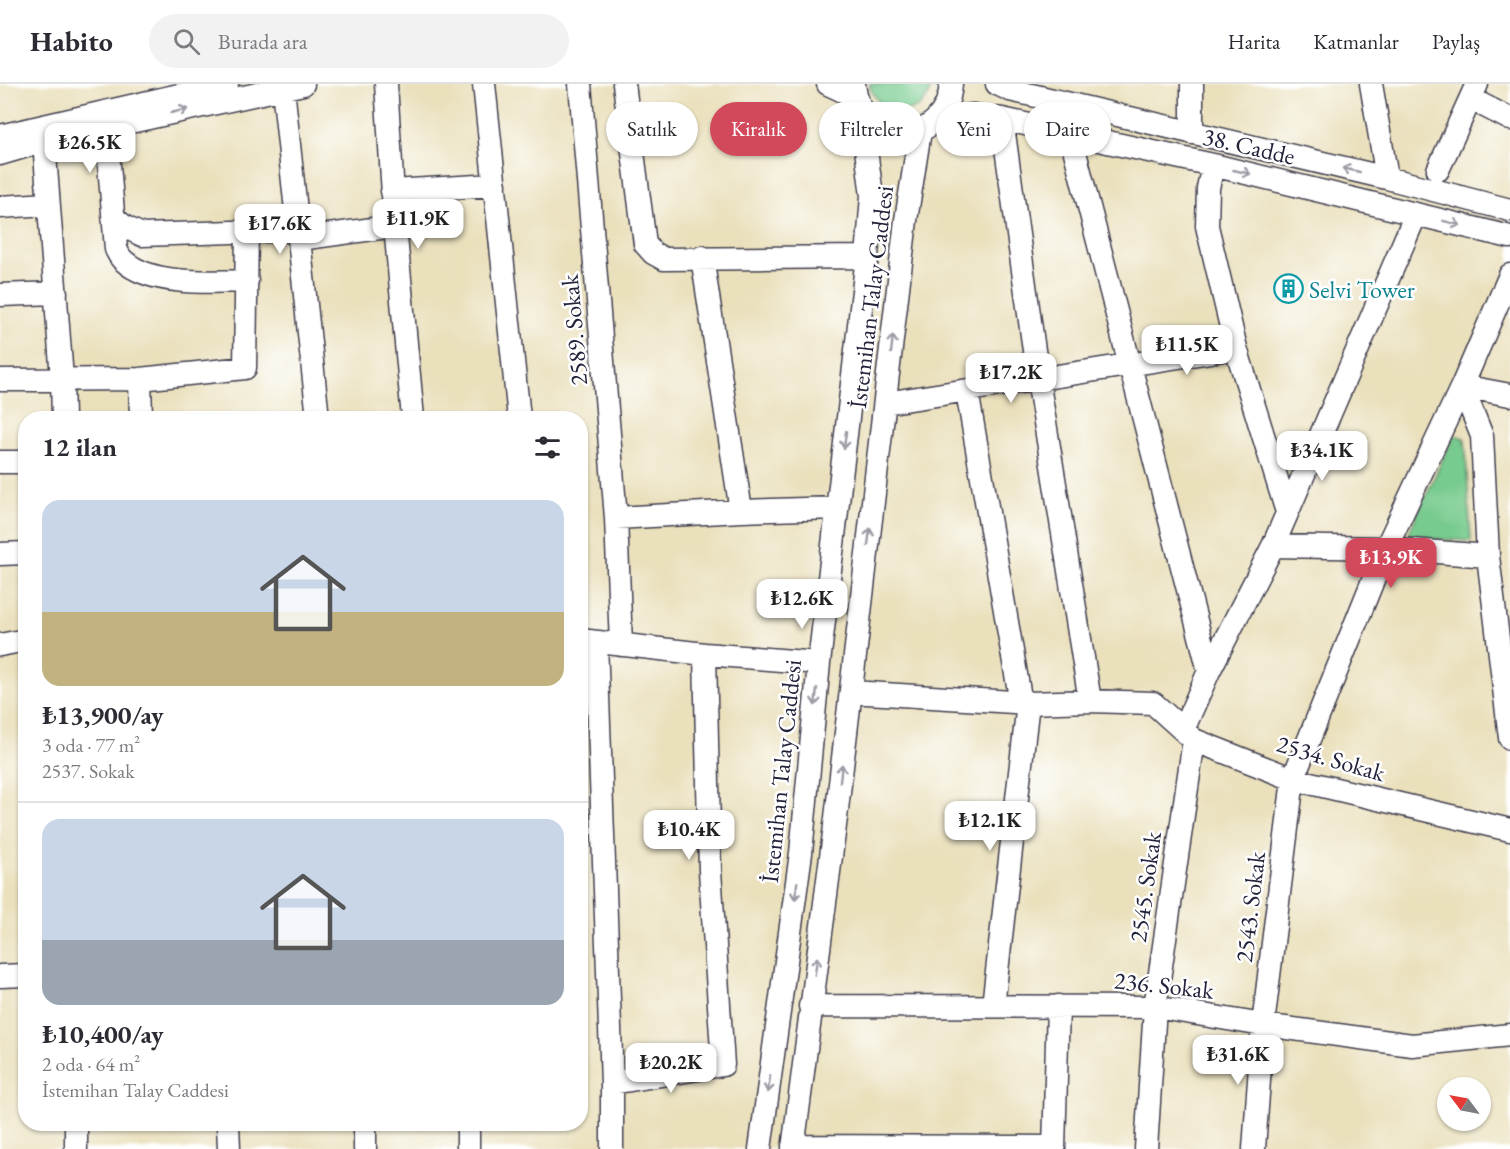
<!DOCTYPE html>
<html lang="tr">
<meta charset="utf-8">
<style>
:root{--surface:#fff;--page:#f2f2f3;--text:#2b2b33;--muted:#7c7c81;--line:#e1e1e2;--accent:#d1495b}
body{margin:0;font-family:"EB Garamond",serif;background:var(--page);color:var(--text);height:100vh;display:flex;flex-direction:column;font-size:22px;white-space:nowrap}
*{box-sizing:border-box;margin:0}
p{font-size:20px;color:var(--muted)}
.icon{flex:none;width:33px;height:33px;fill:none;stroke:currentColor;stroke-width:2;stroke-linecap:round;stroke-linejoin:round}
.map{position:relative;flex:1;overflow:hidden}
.drawer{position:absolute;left:18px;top:327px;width:570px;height:720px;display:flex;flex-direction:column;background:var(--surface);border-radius:24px;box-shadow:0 2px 4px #0004}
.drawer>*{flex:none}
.hud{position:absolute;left:606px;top:18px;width:570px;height:54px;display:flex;gap:12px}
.needle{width:39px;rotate:302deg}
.fabs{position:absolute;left:1437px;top:993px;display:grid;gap:12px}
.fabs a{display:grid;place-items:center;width:54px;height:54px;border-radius:50%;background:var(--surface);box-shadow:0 2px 4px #0004;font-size:30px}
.price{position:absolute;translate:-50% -51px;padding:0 14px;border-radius:12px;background:#fff;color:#222;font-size:20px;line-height:39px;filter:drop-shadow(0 2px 3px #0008)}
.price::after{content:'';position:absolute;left:50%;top:36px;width:18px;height:14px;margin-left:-9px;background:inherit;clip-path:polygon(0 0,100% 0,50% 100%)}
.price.selected{background:var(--accent);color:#fff}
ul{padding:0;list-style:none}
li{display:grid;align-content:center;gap:12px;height:318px;padding:0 24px}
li+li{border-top:2px solid var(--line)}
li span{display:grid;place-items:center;height:186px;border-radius:18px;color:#555}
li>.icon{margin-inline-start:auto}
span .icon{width:108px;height:108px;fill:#fffc;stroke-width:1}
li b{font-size:26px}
h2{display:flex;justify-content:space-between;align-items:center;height:72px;padding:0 24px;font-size:26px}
.chip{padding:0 21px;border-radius:27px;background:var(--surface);box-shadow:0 2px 4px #0004;font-size:21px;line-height:54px}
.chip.selected{background:var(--accent);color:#fff}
header{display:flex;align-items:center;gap:36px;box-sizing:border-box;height:84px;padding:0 30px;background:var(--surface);border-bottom:2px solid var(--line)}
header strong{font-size:28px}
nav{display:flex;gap:33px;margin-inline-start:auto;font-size:21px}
.search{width:420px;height:54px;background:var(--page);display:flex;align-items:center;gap:15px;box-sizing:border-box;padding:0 21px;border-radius:33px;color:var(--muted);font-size:22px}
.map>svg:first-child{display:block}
.green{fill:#77cb8e;stroke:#4c7664;stroke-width:1.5}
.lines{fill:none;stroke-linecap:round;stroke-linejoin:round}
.minor-casing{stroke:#403e4e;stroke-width:25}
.minor{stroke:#fff;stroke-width:22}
.oneway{stroke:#9c9ca7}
.labels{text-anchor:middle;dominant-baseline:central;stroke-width:5;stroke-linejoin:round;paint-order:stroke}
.street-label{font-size:24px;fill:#22223b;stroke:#fff}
.culture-label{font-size:24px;fill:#0d838f;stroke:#fff;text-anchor:start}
</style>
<header>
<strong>Habito</strong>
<div class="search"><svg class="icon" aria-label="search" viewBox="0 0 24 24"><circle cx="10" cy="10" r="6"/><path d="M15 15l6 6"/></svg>Burada ara</div>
<nav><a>Harita</a><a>Katmanlar</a><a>Paylaş</a></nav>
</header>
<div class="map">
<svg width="1510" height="1065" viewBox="0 0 1510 1065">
<rect width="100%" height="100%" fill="#fff"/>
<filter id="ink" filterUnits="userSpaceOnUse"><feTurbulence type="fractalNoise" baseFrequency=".0167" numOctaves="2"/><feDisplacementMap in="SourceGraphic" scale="12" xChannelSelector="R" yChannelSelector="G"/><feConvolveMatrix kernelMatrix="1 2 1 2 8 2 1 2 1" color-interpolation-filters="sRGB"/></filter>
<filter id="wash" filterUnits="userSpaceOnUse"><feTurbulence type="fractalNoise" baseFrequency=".008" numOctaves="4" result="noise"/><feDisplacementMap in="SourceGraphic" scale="24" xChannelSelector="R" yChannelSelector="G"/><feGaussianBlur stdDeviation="1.35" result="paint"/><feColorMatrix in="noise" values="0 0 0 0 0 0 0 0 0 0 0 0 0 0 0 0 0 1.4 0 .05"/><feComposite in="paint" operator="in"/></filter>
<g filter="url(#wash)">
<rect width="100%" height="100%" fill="#eae0bc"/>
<!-- green -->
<path class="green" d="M 869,0 L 931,0 C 927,37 878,35 869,0 Z
M 1454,351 L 1465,354 L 1471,457 L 1411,454 L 1409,448 Z"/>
</g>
<g filter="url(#ink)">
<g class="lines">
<defs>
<path id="minor" d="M 386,0 L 395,142 L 413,334
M 484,0 L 519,334
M 580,0 L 616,434 L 621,561
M 624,0 L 645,160 L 653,169 L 664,175 L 867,173
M 828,0 L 856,13
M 854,0 C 860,66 946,66 951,0
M 997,0 L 1010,6 L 1387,94 L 1510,126
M 1192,0 L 1192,49
M 1371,0 L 1387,94
M 283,4 L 318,334
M 1471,15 L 1510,35
M 938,35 L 973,31 L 1002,35 L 1213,81 L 1510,153
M 1002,35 L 1038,295 L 1090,617
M 106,44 L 116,165 C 118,169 120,174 124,177 C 151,202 212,198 247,197
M 1070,49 L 1209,587
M 0,52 L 227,0
M 44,57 L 62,295 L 63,334
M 0,70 L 44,57 L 303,0
M 1213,81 L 1208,104 L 1207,142 L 1236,264 L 1287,428
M 1438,86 L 1477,0
M 392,107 L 495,101
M 0,123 L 48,120
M 114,134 L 125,143 L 142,151 L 297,146
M 299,155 L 395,142
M 702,173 L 741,427
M 1510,191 L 1462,302 L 1482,352 L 1488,472 L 1510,654
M 0,211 L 56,209
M 140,295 L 141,334
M 0,296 L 140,295 L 245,284 L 247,147
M 967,307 L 1021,619
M 885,319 L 1236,264
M 0,378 L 26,378
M 616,434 L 741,427 L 837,424
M 1273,462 L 1386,464 L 1488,472
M 0,470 L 26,469
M 580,556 L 705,570 L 819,579
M 596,558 L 612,999 L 612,1065
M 0,561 L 26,556
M 851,608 L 1028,619 L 1090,617 L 1153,619 L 1194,656 L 1293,695 L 1510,746
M 1183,646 L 1209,587 L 1273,462 L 1416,130
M 0,892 L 26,891
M 810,922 L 1155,923 L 1263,941 L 1412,961 L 1510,951
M 993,922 L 1028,619
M 612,999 L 723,981 L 710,787 L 705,570
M 76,1040 L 76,1065
M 228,1040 L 229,1065
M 793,1062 L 1054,1063
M 365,1065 L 365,1040
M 468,1065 L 468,1040
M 760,1065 L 801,769 L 819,579 L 867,173 L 872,112 L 861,27
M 793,1065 L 836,734 L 906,136 L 920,47
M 1054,1065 L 1058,922
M 1146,1065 L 1155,923 L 1194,656
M 1254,1065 L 1263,941 L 1293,695 L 1386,464 L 1462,302 L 1510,311"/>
</defs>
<!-- minor casing -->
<use href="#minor" class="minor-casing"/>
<!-- minor -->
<use href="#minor" class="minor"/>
</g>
<!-- one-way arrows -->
<defs><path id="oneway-shaft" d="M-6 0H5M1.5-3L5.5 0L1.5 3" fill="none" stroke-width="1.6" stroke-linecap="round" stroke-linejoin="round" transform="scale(1.5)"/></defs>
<g class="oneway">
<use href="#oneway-shaft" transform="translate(179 27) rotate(-13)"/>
<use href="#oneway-shaft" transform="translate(1351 86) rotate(-167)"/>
<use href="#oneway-shaft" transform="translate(1242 88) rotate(13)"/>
<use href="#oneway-shaft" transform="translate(1452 139) rotate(14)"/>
<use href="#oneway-shaft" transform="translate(892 260) rotate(-84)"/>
<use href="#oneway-shaft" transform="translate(845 356) rotate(97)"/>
<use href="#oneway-shaft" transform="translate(869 453) rotate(-83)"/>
<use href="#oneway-shaft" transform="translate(816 613) rotate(96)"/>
<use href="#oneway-shaft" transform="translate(841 689) rotate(-83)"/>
<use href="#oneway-shaft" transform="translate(796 807) rotate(98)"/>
<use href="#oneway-shaft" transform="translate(816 882) rotate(-82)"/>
<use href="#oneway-shaft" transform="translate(769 1000) rotate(98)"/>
</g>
</g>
<!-- icons -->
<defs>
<symbol id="building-ring" viewBox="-11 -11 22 22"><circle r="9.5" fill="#fff" stroke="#0f9aa8" stroke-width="1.5"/><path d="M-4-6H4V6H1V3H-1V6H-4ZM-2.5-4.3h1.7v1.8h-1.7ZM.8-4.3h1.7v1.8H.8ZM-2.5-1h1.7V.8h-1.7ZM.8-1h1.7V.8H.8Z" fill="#0f9aa8"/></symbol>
</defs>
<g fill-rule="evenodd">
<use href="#building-ring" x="1272" y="188" width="33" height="33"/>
</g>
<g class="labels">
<!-- street labels -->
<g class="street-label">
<text transform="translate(1249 62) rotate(13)">38. Cadde</text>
<text transform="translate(871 213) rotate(-83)">İstemihan Talay Caddesi</text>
<text transform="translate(574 246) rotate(-95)">2589. Sokak</text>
<text transform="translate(1331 674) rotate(16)">2534. Sokak</text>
<text transform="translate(781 687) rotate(-84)">İstemihan Talay Caddesi</text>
<text transform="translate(1145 803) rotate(-82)">2545. Sokak</text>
<text transform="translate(1250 823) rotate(-83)">2543. Sokak</text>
<text transform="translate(1164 901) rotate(6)">236. Sokak</text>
</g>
<!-- culture labels -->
<g class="culture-label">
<text x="1309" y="205">Selvi Tower</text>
</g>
</g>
</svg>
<div class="fabs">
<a><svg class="needle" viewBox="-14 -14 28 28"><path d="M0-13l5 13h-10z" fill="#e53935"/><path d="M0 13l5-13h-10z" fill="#7c7c81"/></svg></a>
</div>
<b class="price" style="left:90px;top:90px">₺26.5K</b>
<b class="price" style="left:418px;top:166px">₺11.9K</b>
<b class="price" style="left:280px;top:171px">₺17.6K</b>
<b class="price" style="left:1187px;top:292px">₺11.5K</b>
<b class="price" style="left:1011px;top:320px">₺17.2K</b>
<b class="price" style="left:1322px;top:398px">₺34.1K</b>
<b class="price selected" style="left:1391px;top:505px">₺13.9K</b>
<b class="price" style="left:802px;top:546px">₺12.6K</b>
<b class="price" style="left:990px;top:768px">₺12.1K</b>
<b class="price" style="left:689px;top:777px">₺10.4K</b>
<b class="price" style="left:1238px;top:1002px">₺31.6K</b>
<b class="price" style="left:671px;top:1010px">₺20.2K</b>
<div class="hud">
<a class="chip">Satılık</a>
<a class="chip selected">Kiralık</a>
<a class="chip">Filtreler</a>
<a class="chip">Yeni</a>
<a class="chip">Daire</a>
</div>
<section class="drawer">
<h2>12 ilan<svg class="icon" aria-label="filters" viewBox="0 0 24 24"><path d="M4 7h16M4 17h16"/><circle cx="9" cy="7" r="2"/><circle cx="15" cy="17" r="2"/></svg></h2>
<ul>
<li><span style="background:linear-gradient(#c9d6e8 60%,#c2b280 0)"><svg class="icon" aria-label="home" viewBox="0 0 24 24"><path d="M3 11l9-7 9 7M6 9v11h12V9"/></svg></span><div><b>₺13,900/ay</b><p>3 oda · 77 m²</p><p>2537. Sokak</p></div></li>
<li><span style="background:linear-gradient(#c9d6e8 65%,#9aa5b1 0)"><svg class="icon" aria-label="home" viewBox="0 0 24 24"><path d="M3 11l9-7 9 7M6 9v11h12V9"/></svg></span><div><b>₺10,400/ay</b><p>2 oda · 64 m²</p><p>İstemihan Talay Caddesi</p></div></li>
</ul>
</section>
</div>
